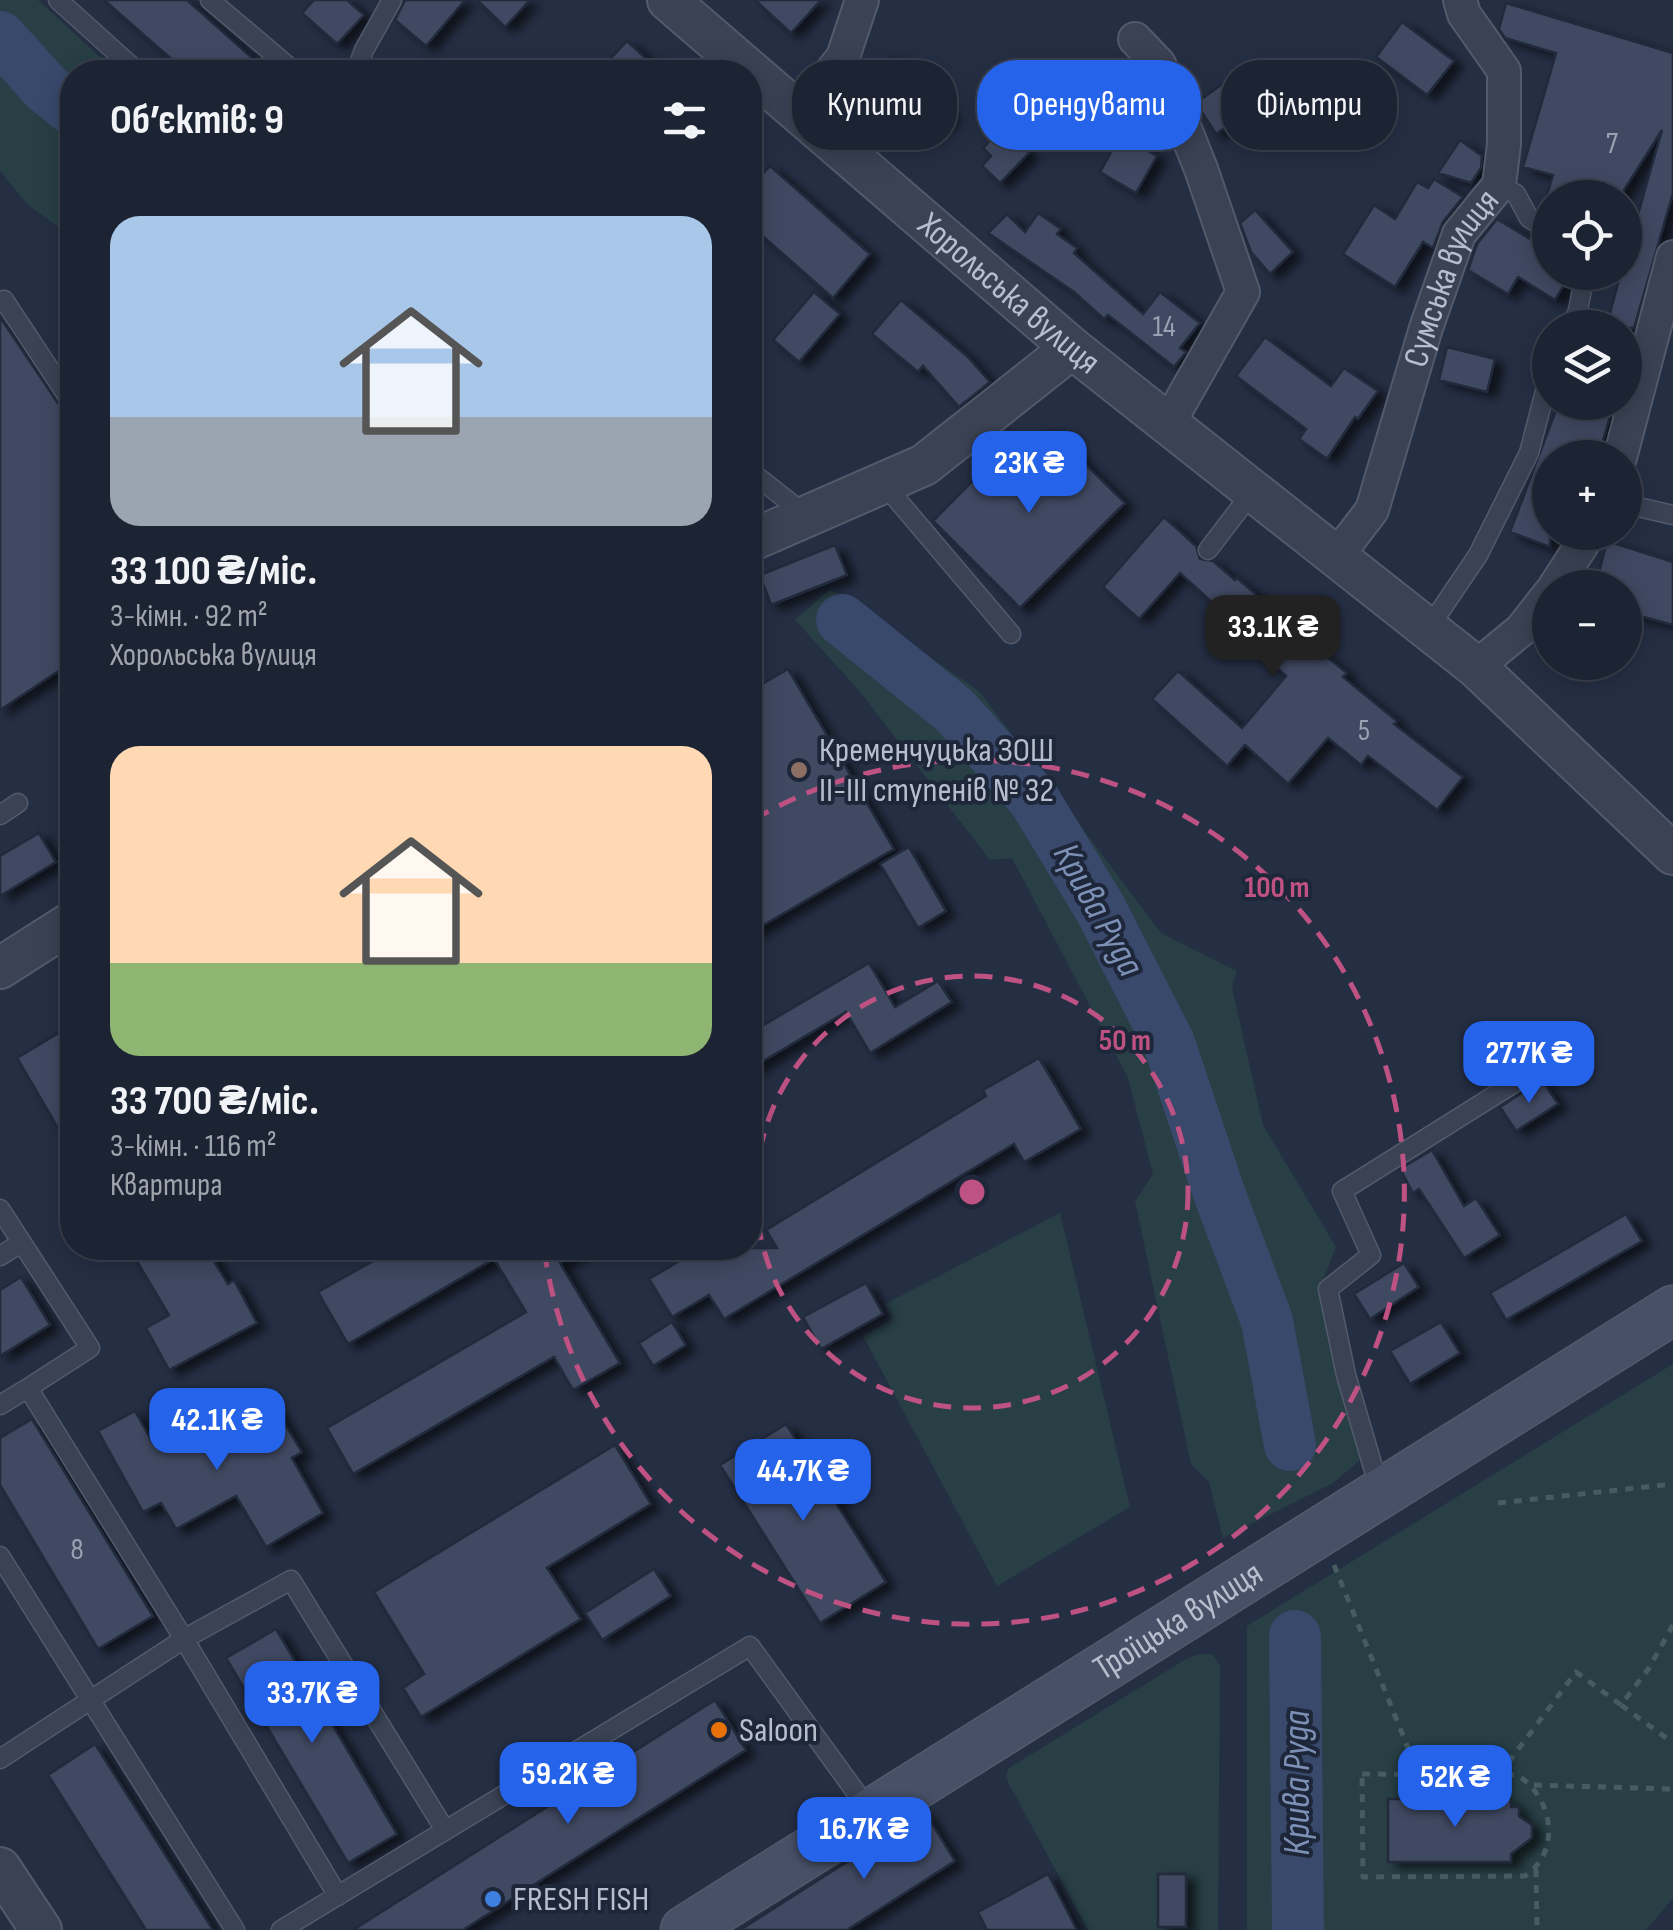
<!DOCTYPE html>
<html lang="uk">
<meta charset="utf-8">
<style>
:root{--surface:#1c2333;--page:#252b3b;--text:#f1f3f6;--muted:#a0a4ac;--line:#3a404e;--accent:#2563eb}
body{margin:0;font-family:"Sofia Sans Condensed",sans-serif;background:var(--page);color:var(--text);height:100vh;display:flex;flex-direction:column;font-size:38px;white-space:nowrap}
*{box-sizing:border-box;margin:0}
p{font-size:32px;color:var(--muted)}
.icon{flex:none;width:55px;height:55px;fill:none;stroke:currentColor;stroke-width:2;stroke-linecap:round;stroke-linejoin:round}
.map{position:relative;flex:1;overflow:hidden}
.side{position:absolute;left:60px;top:60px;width:702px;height:1200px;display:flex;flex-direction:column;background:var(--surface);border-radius:40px;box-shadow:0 5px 25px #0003,0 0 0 2px var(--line)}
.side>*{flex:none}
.banner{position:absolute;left:792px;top:60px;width:730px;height:90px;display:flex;gap:20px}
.buttons{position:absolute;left:1532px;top:180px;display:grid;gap:20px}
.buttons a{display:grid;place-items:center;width:110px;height:110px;border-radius:50%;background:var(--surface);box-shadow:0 5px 25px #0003,0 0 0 2px var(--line);font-size:50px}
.price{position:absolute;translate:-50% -85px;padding:0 22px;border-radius:20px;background:var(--accent);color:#fff;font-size:32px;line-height:65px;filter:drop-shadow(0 2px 5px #0008)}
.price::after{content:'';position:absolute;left:50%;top:60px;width:30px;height:22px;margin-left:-15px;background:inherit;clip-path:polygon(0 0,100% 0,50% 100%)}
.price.on{background:#222;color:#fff}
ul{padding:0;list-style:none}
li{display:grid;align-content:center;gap:20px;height:530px;padding:0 50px}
li span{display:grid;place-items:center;height:310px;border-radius:30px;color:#555}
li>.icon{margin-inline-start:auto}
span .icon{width:180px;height:180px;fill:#fffc;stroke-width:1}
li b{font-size:42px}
h2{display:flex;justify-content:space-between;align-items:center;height:120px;padding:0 50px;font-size:42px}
.tag{padding:0 35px;border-radius:40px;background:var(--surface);box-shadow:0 5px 25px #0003,0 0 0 2px var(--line);font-size:35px;line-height:90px}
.tag.on{background:var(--accent);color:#fff}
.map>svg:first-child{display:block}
.green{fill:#273f45}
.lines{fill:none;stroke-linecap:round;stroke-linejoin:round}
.river{stroke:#38496c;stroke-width:52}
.building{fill:#3f4a62;stroke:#20293b;stroke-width:2.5;filter:url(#shadow)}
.service-casing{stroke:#525a6b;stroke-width:21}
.minor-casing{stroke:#525a6b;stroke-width:36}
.tertiary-casing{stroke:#525a6b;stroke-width:44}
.secondary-casing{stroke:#525a6b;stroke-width:51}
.path{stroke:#465c61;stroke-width:5;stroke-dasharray:8 8;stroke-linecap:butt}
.service{stroke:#3a4254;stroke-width:18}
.minor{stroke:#3a4254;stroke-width:32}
.tertiary{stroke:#3a4254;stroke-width:40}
.secondary{stroke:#475067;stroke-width:48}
.ring{fill:none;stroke:#be5283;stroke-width:5;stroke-dasharray:18 12}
.education-dot{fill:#8d6e63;stroke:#1e2739;stroke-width:4}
.food-dot{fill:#e8710a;stroke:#1e2739;stroke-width:4}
.shop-dot{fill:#3f7fe0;stroke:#1e2739;stroke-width:4}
.labels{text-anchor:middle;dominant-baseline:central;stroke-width:8;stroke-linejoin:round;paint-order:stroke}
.number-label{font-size:30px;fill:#99a1b2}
.street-label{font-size:35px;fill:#b7becd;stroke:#1e2739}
.poi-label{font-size:35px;fill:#b7becd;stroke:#1e2739;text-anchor:start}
.water-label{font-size:38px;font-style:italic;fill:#7c90b6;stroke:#1e2739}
.centre{fill:#be5283;stroke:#1e2739;stroke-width:5}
.ring-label{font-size:30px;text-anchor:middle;font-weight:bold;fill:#be5283;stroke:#1e2739;stroke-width:8;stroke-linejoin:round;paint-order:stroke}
</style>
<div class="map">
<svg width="1673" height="1930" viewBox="0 0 1673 1930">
<defs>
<filter id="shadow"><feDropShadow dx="9" dy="5.5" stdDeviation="5" flood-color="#0009"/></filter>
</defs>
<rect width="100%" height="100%" fill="#252f44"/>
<!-- green -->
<path class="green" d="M 0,0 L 38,0 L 116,72 L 72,72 L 72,237 L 27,204 L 0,171 Z
M 830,589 L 979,691 L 1161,933 L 1237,971 L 1232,987 L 1263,1125 L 1336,1247 L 1321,1285 L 1362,1458 L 1333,1483 L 1223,1538 L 1209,1482 L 1191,1464 L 1135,1201 L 1153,1174 L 1128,1078 L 1012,858 L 990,860 L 857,688 L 795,620 Z
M 1060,1213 L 1130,1507 L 997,1586 L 863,1336 L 892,1319 L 885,1304 Z
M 1673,1364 L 1673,1898 L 1646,1930 L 1247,1930 L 1247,1626 Z
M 1201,1654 L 1212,1654 L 1220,1665 L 1218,1930 L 1088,1930 L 1009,1784 L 1006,1775 L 1009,1768 L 1186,1659 Z"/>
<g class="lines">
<!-- river -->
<path class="river" d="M 0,37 L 46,88 L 72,109
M 842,620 L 954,710 L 1033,798 L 1100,908 L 1169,1043 L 1219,1193 L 1267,1321 L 1290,1445
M 1295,1636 L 1298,1930"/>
</g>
<!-- building -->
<path class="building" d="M 104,0 L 187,0 L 268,72 L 186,72 Z
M 314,0 L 347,0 L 364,15 L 337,44 L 302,13 Z
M 405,0 L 465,0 L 426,46 L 395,20 Z
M 477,0 L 530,0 L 505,27 Z
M 755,0 L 821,0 L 791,33 Z
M 1506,3 L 1673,53 L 1673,193 L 1634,328 L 1606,328 L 1621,272 L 1625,272 L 1625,260 L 1662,130 L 1619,198 L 1546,198 L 1553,175 L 1523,167 L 1556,53 L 1505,38 L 1499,29 Z
M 1402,22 L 1454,61 L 1427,95 L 1376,57 Z
M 627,41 L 661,72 L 598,72 Z
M 892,56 L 921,81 L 951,115 L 928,137 L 868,84 Z
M 1225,82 L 1247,112 L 1216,134 L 1196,103 Z
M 1002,128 L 1029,153 L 1000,183 L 982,166 L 991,156 L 983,148 Z
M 1120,136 L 1157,156 L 1136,193 L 1100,172 Z
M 1460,140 L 1482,156 L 1481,168 L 1471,183 L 1438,173 Z
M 770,166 L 870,254 L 833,298 L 750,225 L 750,188 Z
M 1434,179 L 1463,197 L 1443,222 L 1433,248 L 1423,242 L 1395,287 L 1343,254 L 1374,205 L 1395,219 L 1417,182 L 1428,188 Z
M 1255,210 L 1293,252 L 1270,274 L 1251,252 L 1240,223 Z
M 1038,213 L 1061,229 L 1057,234 L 1077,248 L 1074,253 L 1143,314 L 1160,292 L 1200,323 L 1180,348 L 1186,352 L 1174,367 L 1108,315 L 1104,319 L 1074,292 L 988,233 L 1007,214 L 1025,232 Z
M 1497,219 L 1550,251 L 1550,272 L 1572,272 L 1555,300 L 1518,277 L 1508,294 L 1468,270 L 1477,244 Z
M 814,292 L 840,314 L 799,362 L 773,340 Z
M 901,300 L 968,357 L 990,382 L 959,407 L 923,366 L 918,372 L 872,334 Z
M 0,317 L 72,424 L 72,662 L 0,710 Z
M 1265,337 L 1331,386 L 1344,368 L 1378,391 L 1358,419 L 1355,417 L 1327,459 L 1299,439 L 1306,429 L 1236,376 Z
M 1447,347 L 1495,359 L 1487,392 L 1439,380 Z
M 1559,402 L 1614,402 L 1601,448 L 1591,446 L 1586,458 L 1550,458 L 1550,547 L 1510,532 Z
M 1050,429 L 1125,503 L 1020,608 L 933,521 L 1003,450 L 1016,463 Z
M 1164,517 L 1196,546 L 1200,559 L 1213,561 L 1235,580 L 1237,578 L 1289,623 L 1287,625 L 1347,673 L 1343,677 L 1397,721 L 1394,724 L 1463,777 L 1437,810 L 1368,756 L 1361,765 L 1328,738 L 1288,784 L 1245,745 L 1227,766 L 1152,699 L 1178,671 L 1242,728 L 1286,676 L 1209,609 L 1214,604 L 1180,573 L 1139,619 L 1103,587 Z
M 1607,541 L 1673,562 L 1673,625 L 1625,612 L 1625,588 L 1595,588 Z
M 835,545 L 847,575 L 771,605 L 760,575 Z
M 788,669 L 894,849 L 750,933 L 750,691 Z
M 39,833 L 56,862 L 0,896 L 0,856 Z
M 909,847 L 946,911 L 918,928 L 880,864 Z
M 869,963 L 895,1007 L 938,981 L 952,1002 L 870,1053 L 846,1012 L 750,1069 L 750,1033 Z
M 72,1025 L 72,1152 L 17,1058 Z
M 1039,1058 L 1081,1129 L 1024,1162 L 1014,1144 L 724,1319 L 709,1295 L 672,1317 L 649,1279 L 686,1257 L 680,1248 L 777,1248 L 766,1230 L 986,1096 L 983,1090 Z
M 1542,1080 L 1558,1104 L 1516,1131 L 1500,1107 Z
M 1432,1150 L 1464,1206 L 1476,1198 L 1500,1235 L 1464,1258 L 1419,1189 L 1413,1193 L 1400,1169 Z
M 1626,1214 L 1642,1241 L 1506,1320 L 1490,1293 Z
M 129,1248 L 206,1248 L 228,1284 L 234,1280 L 257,1323 L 169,1370 L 146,1328 L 169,1315 Z
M 396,1248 L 588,1248 L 560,1263 L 620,1363 L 573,1390 L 554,1357 L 353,1474 L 327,1428 L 526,1312 L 494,1259 L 348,1344 L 318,1292 Z
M 1404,1263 L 1419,1287 L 1370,1319 L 1354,1294 Z
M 21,1277 L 50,1325 L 0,1356 L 0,1290 Z
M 866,1283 L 883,1314 L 821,1349 L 803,1317 Z
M 672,1322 L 686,1345 L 653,1366 L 639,1343 Z
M 1441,1322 L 1460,1353 L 1410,1384 L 1390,1351 Z
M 274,1406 L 302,1452 L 292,1458 L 323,1513 L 266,1547 L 236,1496 L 176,1529 L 161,1503 L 143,1512 L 98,1431 L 135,1411 L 153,1443 L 189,1424 L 203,1450 Z
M 32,1419 L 153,1616 L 98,1649 L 0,1485 L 0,1438 Z
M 786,1424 L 886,1582 L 820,1623 L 720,1465 Z
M 615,1445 L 651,1504 L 547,1568 L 581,1619 L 421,1717 L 403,1688 L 424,1674 L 374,1592 Z
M 654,1569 L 671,1596 L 602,1640 L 585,1613 Z
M 276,1629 L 397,1834 L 348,1863 L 226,1658 Z
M 715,1700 L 746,1750 L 463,1930 L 353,1930 Z
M 95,1744 L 213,1930 L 146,1930 L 48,1775 Z
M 1388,1799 L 1511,1799 L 1511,1807 L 1519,1807 L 1519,1816 L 1532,1825 L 1532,1838 L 1511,1854 L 1511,1862 L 1388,1862 Z
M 925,1812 L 955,1861 L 847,1930 L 740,1930 Z
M 1048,1874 L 1077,1930 L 987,1930 L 978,1912 Z
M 1158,1874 L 1186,1874 L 1186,1927 L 1158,1927 Z"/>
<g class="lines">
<defs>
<path id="service" d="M 58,0 L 138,72
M 210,0 L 295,72
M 356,72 L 364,50 L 392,0
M 1499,185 L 1516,194 L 1529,218 L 1550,231
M 0,303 L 4,300 L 72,403
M 1570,328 L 1578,311 L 1585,272
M 750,471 L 807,516
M 883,483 L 1011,634
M 1625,504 L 1673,515
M 1208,550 L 1253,491
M 1428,629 L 1478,555 L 1529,453 L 1550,372
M 0,815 L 18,803
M 0,1209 L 90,1348 L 28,1388
M 0,1256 L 21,1243
M 0,1405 L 28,1388 L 184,1639 L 0,1759
M 1380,1491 L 1346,1375 L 1328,1289 L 1371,1255 L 1342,1191 L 1554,1058
M 0,1556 L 235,1930
M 338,1896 L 184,1639 L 291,1580 L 445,1830
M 281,1930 L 750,1646 L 871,1813"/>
<g id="minor">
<path d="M 1135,39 L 1159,64 L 1201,169 L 1243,292 L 1168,424"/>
<path d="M 799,113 L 843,57 L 862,0"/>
<path d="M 1620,458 L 1673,257"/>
<path id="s1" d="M 1336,557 L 1372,510 L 1426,328 L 1459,234 L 1499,185 L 1504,144 L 1504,71 L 1464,14 L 1460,0"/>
<path d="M 1554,588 L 1590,532"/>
<path d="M 1476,667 L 1521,630 L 1550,593"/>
</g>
<g id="tertiary">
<path id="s2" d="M 668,0 L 1072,348 L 1476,667 L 1673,854"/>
<path d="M 750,541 L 924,465 L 1072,348"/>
<path d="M 0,968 L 72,922"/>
<path d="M 0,1868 L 41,1930"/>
</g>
<g id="secondary">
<path id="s3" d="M 685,1930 L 1673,1310"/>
</g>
</defs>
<!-- service casing -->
<use href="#service" class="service-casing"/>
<!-- minor casing -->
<use href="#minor" class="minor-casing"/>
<!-- tertiary casing -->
<use href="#tertiary" class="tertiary-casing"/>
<!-- secondary casing -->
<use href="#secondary" class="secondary-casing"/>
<!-- path -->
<path class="path" d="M 1498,1503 L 1673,1484
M 1334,1565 L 1419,1775
M 1621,1705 L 1673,1743
M 1362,1774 L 1517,1775 C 1553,1797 1562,1851 1525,1876 L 1363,1877 Z
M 1499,1775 L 1576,1672 L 1621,1705 L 1649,1668 L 1673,1625
M 1534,1785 L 1673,1789
M 1536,1869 L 1537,1930"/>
<!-- service -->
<use href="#service" class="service"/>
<!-- minor -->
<use href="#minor" class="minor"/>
<!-- tertiary -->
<use href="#tertiary" class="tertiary"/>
<!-- secondary -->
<use href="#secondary" class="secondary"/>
</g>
<!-- distance rings -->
<g class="ring">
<circle cx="972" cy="1192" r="216"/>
<path d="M753 820A432 432 0 1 1 544 1248"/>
</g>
<!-- markers -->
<circle class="education-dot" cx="799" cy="770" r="10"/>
<circle class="food-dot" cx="719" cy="1730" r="10"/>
<circle class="shop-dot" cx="493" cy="1899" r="10"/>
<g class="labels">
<!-- number labels -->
<g class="number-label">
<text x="1612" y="144">7</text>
<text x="1164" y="327">14</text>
<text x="1364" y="731">5</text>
<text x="77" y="1550">8</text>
</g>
<!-- street labels -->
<g class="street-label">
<text stroke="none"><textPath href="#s1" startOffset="305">Сумська вулиця</textPath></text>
<text stroke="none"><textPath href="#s2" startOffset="450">Хорольська вулиця</textPath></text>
<text stroke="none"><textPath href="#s3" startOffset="582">Троїцька вулиця</textPath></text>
</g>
<!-- poi labels -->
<g class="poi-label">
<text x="819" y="750">Кременчуцька ЗОШ<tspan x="819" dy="40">ІІ-ІІІ ступенів № 32</tspan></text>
<text x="739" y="1730">Saloon</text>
<text x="513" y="1899">FRESH FISH</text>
</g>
<!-- water labels -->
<g class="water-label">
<text transform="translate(1098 910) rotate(61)">Крива Руда</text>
<text transform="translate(1297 1783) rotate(-90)">Крива Руда</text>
</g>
</g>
<circle cx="972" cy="1192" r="15" class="centre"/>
<g class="ring-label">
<text x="1277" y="897">100 m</text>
<text x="1125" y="1050">50 m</text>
</g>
</svg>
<div class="buttons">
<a><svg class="icon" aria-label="locate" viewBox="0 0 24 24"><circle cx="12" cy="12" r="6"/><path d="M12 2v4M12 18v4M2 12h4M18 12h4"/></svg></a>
<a><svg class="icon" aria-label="layers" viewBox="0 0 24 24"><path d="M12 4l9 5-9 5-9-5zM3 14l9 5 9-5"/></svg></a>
<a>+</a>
<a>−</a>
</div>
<b class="price" style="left:1029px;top:516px">23K ₴</b>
<b class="price on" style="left:1273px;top:680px">33.1K ₴</b>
<b class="price" style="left:1529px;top:1106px">27.7K ₴</b>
<b class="price" style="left:217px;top:1473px">42.1K ₴</b>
<b class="price" style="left:803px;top:1524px">44.7K ₴</b>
<b class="price" style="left:312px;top:1746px">33.7K ₴</b>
<b class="price" style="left:568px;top:1827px">59.2K ₴</b>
<b class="price" style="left:1455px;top:1830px">52K ₴</b>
<b class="price" style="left:864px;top:1882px">16.7K ₴</b>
<div class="banner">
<a class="tag">Купити</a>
<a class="tag on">Орендувати</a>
<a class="tag">Фільтри</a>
</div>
<section class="side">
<h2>Об’єктів: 9<svg class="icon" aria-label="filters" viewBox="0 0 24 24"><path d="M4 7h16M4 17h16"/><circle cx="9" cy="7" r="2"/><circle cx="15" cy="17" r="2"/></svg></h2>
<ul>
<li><span style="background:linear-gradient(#a9c7e8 65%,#9aa5b1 0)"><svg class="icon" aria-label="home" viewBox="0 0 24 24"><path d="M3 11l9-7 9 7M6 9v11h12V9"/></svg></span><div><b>33 100 ₴/міс.</b><p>3-кімн. · 92 m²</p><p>Хорольська вулиця</p></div></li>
<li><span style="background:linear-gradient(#ffd9b3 70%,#8fb573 0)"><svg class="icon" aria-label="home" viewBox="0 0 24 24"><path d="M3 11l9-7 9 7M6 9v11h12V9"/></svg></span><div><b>33 700 ₴/міс.</b><p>3-кімн. · 116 m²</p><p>Квартира</p></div></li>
</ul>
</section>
</div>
